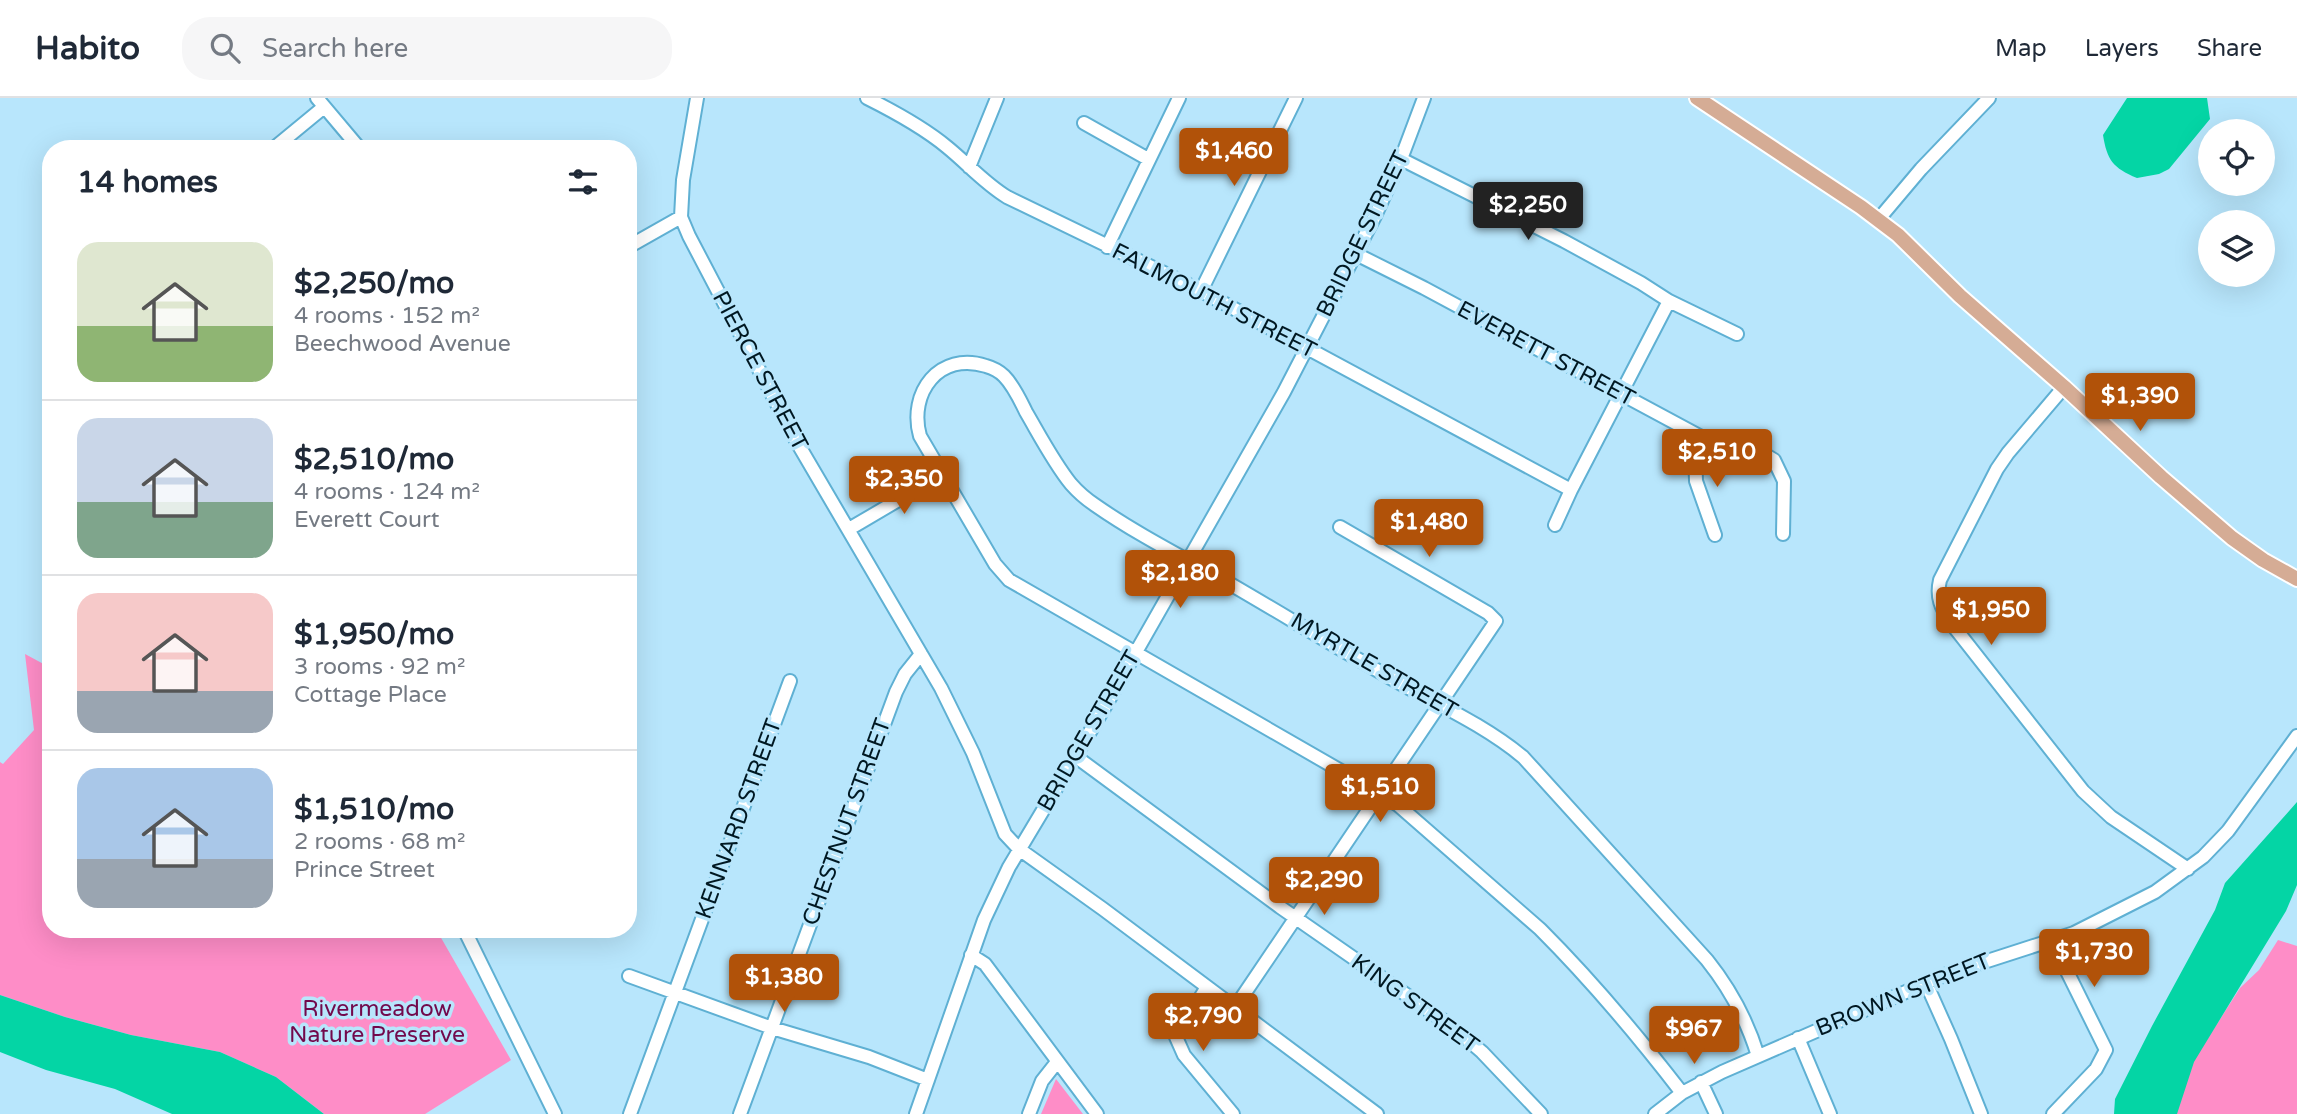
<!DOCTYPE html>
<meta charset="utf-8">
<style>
:root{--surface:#fff;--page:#f6f6f7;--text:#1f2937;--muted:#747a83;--line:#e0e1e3;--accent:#b15209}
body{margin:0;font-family:"Varela Round",sans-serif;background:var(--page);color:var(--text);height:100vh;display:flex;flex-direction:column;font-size:26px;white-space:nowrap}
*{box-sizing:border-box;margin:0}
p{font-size:23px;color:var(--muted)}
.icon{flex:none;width:38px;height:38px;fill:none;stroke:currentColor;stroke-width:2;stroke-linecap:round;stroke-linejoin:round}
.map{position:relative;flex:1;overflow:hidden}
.details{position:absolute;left:42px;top:42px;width:595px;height:798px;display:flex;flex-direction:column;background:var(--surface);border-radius:28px;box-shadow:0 7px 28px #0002}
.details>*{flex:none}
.buttons{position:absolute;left:2198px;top:21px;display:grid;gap:14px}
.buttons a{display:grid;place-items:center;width:77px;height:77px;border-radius:50%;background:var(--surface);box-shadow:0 7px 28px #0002;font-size:35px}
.price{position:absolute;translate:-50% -60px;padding:0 16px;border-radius:7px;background:var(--accent);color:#fff;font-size:23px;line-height:46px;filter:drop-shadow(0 2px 4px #0008)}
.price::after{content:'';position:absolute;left:50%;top:42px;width:21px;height:16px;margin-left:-10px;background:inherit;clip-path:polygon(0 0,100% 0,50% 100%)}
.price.selected{background:#222;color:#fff}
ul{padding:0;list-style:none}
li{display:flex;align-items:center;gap:21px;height:175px;padding:0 35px}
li+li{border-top:2px solid var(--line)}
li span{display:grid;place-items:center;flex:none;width:196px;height:140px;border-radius:21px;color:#555}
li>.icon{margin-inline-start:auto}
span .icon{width:84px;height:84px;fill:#fffc;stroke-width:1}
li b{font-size:30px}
h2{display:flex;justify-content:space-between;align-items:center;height:84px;padding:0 35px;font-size:30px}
header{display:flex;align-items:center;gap:42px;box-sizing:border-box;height:98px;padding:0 35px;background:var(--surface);border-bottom:2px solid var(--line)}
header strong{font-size:33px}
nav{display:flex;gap:38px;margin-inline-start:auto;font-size:24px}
.search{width:490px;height:63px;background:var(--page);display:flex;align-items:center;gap:18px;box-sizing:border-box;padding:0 24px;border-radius:28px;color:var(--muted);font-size:26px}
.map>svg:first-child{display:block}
.green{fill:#fe8dc7}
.water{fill:#04d5a5}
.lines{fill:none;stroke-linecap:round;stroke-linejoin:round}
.minor-casing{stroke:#5fb0d3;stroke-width:16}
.major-casing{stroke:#fff;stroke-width:18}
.minor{stroke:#fff;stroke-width:12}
.major{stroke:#d5ac95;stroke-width:14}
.labels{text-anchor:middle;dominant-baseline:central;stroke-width:7;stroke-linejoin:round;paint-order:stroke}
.street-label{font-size:23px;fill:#001822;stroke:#b8e6fc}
.park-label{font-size:23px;fill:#72094c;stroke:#b8e6fc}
</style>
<header>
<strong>Habito</strong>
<div class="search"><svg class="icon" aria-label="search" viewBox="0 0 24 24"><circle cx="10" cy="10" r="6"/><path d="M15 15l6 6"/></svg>Search here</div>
<nav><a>Map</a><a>Layers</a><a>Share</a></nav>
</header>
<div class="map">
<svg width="2297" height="1016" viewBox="0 0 2297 1016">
<rect width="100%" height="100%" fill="#b8e6fc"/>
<!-- green -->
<path class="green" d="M 25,556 L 51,570 L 51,831 L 436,831 L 511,962 L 425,1016 L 324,1016 L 276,979 L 220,954 L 131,937 L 65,919 L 0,897 L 0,664 L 3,666 L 34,632 Z
M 2278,842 L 2297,848 L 2297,1016 L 2167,1016 L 2169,1001 L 2240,890 L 2259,872 Z
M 1056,981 L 1083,1016 L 1041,1016 Z"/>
<!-- water -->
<path class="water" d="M 2127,0 L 2207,0 L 2210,21 L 2169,71 L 2159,76 L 2137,80 C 2113,70 2107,62 2103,37 Z
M 2297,704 L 2297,787 L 2286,813 L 2194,964 L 2177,1016 L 2114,1016 L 2115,1001 L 2152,928 L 2215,812 L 2225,785 Z
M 0,897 L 65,919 L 131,937 L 220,954 L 276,979 L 324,1016 L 172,1016 L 115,991 L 46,972 L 0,954 Z"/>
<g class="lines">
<defs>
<path id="minor" d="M 317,0 L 360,51
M 697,0 L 683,82 L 681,119 L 689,138 L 798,346 L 941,590 L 973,655 L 1005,736 L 1019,751 L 1103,811 L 1377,1016
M 867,0 C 895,14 923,29 947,49 C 968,66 984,85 1007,99 L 1201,193 L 1571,392
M 1084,25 L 1148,61
M 273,51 L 324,9
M 1401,61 L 1564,143 L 1641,185 L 1669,203 L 1737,236
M 969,69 L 997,0
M 1878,122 L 1921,71 L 1989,0
M 628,149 L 681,119
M 1107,149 L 1179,0
M 1356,156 L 1424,190 L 1705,341 L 1736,356 L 1759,353 L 1774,362 L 1784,383 L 1783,436
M 1201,193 L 1296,0
M 2064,289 L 2008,355 L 1997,371 L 1940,482 C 1936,499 1941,510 1951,525 L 2083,693 L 2111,719 L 2188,771
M 1705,341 L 1695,354 L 1696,383 L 1715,437
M 1555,427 L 1571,392 L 1669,203
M 849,431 L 941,377
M 1075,658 L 1280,809 L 1454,930 L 1482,954 L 1541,1016
M 464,831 L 555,1016
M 2052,843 L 2106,952 L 2096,971 L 2053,1016
M 971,857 L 985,866 L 1097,1016
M 629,878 L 772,930 L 869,959 L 928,982
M 1926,885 L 1951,941 L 1981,1016
M 1207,889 L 1176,939 L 1184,957 L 1233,1016
M 1234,911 L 1496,523 L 1488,515 L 1340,429
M 1798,940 L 1830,1016
M 1701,984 L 1716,1016
M 1682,995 C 1638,938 1591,882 1540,831 L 1398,707 L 1381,696 L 1009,482 L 995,466 L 920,338 C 908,295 939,253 986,268 C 993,270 999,273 1004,278 C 1014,288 1020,302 1026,314 C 1040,338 1054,365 1071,386 C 1078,394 1086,401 1095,407 C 1138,437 1186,461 1232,487 C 1287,519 1341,552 1396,583 C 1439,607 1484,627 1523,659 L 1707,862 C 1731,892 1747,922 1758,958
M 630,1016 L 790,583
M 740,1016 L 896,594 L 905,576 L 921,556
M 916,1016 L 984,822 L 1009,769 L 1103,612 L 1284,294 L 1375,118 L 1401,61 L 1424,0
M 1029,1016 L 1042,983 L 1057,964
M 1655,1016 L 1682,995 L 1722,974 L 1947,876 L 2074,835 L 2155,794 L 2203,759 L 2228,733 L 2297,638"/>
<path id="major" d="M 1697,0 L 1861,109 L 1898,137 L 1960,198 L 2064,289 L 2161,379 L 2232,440 L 2263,462 L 2297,481"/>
</defs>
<!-- minor casing -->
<use href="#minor" class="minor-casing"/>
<!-- major casing -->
<use href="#major" class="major-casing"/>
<!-- minor -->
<use href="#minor" class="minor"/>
<!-- major -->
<use href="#major" class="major"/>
</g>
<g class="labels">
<!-- street labels -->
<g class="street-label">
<text transform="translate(1363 136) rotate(-64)">BRIDGE STREET</text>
<text transform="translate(1214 203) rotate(27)">FALMOUTH STREET</text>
<text transform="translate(1546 256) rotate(28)">EVERETT STREET</text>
<text transform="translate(760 273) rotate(62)">PIERCE STREET</text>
<text transform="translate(1374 568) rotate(30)">MYRTLE STREET</text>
<text transform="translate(1089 633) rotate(-60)">BRIDGE STREET</text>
<text transform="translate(739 721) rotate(-70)">KENNARD STREET</text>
<text transform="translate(847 724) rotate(-70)">CHESTNUT STREET</text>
<text transform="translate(1903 897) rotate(-22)">BROWN STREET</text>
<text transform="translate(1415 906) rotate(36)">KING STREET</text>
</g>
<!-- park labels -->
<g class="park-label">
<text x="377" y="911">Rivermeadow<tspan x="377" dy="26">Nature Preserve</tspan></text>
</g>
</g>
</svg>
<div class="buttons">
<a><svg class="icon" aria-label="locate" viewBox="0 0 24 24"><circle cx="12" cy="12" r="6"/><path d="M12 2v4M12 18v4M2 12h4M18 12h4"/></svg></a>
<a><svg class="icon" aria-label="layers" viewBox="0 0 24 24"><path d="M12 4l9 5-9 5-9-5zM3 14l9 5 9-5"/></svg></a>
</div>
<b class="price" style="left:1234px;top:90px">$1,460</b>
<b class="price selected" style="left:1528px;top:144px">$2,250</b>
<b class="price" style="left:2140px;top:335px">$1,390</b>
<b class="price" style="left:1717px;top:391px">$2,510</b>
<b class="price" style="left:904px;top:418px">$2,350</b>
<b class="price" style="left:1429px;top:461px">$1,480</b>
<b class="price" style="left:1180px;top:512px">$2,180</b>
<b class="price" style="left:1991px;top:549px">$1,950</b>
<b class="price" style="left:1380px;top:726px">$1,510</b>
<b class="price" style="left:1324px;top:819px">$2,290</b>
<b class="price" style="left:2094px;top:891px">$1,730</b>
<b class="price" style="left:784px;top:916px">$1,380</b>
<b class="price" style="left:1203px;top:955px">$2,790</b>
<b class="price" style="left:1694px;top:968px">$967</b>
<section class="details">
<h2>14 homes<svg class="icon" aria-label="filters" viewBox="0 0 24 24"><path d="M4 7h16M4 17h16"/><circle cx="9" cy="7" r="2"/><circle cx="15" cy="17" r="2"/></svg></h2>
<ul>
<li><span style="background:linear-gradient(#dfe7d0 60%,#8fb573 0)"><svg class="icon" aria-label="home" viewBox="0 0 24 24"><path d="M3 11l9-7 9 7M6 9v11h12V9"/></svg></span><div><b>$2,250/mo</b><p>4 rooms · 152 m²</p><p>Beechwood Avenue</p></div></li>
<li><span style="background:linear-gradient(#c9d6e8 60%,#7fa58c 0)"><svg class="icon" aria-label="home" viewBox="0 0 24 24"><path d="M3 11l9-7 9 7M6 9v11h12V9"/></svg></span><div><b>$2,510/mo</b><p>4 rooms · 124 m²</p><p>Everett Court</p></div></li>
<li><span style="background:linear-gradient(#f6c9c9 70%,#9aa5b1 0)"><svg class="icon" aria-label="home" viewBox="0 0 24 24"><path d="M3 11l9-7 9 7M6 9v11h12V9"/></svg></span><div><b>$1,950/mo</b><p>3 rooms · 92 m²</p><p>Cottage Place</p></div></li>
<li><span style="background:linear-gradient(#a9c7e8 65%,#9aa5b1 0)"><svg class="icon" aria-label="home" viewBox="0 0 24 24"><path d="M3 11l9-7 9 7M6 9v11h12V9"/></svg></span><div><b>$1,510/mo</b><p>2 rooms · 68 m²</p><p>Prince Street</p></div></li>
</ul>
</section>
</div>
